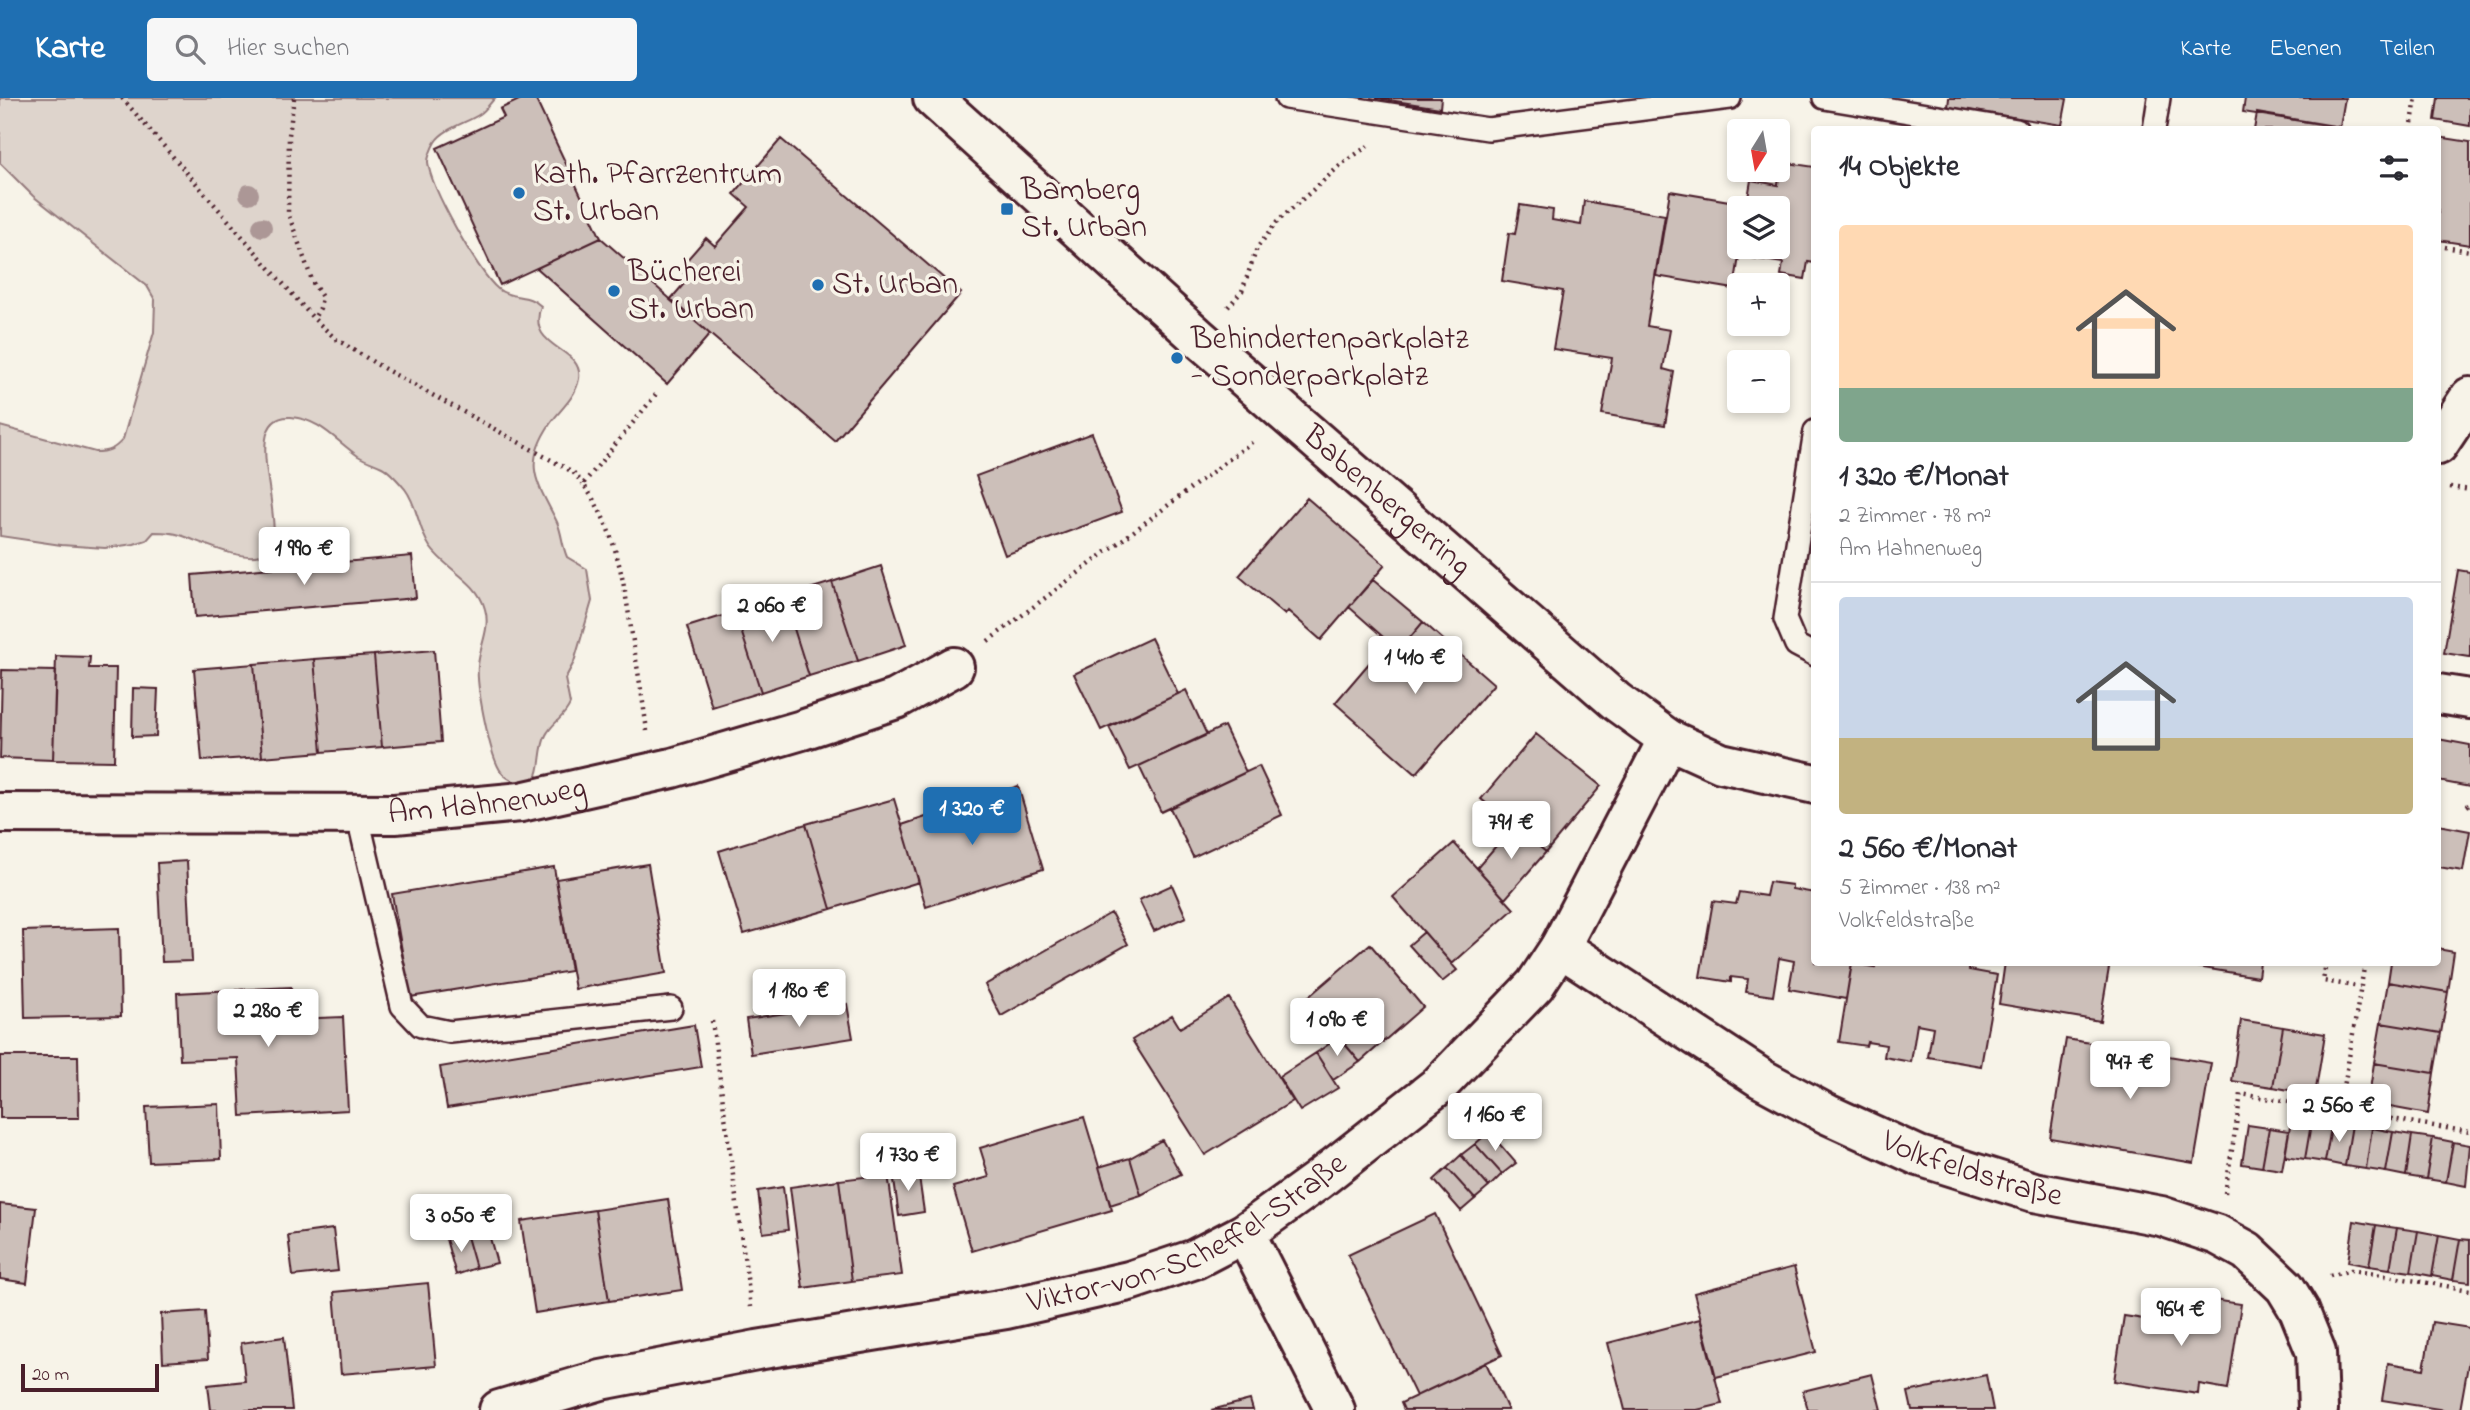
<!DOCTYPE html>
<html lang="de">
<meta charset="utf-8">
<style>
:root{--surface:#fff;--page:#f7f7f7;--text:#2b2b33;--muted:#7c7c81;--line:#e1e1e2;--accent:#1f6fb2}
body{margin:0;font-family:"Indie Flower",sans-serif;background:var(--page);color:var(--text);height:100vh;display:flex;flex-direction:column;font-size:26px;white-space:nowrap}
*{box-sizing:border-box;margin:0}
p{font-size:23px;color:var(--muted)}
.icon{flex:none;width:38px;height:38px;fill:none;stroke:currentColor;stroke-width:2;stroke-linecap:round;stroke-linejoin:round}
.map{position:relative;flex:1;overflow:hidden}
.details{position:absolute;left:1811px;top:28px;width:630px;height:840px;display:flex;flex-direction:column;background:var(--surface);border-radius:7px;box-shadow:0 4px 10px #0003}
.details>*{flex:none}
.needle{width:46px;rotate:191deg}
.buttons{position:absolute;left:1727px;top:21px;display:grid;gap:14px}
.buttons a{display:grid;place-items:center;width:63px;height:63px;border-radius:7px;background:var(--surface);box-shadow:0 4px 10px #0003;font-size:35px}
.scale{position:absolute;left:21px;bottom:18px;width:138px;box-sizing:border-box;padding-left:7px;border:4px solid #4a1f2b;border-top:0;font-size:19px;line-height:24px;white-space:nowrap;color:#4a1f2b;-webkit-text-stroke:5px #f7f3e8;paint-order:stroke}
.price{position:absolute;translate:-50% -60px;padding:0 16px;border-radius:7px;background:#fff;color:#222;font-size:23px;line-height:46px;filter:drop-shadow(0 2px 4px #0008)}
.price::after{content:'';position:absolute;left:50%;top:42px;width:21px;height:16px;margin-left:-10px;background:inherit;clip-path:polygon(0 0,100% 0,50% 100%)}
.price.selected{background:var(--accent);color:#fff}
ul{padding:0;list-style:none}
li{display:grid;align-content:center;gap:14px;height:371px;padding:0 28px}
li+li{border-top:2px solid var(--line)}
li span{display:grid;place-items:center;height:217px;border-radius:7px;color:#555}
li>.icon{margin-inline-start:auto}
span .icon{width:126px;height:126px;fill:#fffc;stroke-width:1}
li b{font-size:30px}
h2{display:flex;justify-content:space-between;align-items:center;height:84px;padding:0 28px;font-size:30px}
header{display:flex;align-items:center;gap:42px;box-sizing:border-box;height:98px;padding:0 35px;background:var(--accent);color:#fff}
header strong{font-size:33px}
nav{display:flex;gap:38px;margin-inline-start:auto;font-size:24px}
.search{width:490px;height:63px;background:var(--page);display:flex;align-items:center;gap:18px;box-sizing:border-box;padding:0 24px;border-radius:7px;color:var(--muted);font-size:26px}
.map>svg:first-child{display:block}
.green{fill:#ded4cc;stroke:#947a7c;stroke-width:2}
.building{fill:#ccbfb9;stroke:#4a1f2b;stroke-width:2;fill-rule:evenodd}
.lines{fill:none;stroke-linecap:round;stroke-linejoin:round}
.service-casing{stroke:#4a1f2b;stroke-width:26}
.minor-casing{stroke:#4a1f2b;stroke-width:44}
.path{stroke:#4a1f2b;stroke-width:4.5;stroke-dasharray:2 5;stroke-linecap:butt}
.service{stroke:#f7f3e8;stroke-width:21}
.minor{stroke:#f7f3e8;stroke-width:38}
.tree{fill:#ac9796}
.poi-dot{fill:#1f6fb2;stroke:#f7f3e8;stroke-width:2.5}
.labels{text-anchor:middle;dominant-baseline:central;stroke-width:7;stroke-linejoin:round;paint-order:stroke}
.poi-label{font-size:32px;fill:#4a1f2b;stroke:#f7f3e8;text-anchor:start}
.street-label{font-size:32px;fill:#4a1f2b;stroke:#f7f3e8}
</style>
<header>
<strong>Karte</strong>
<div class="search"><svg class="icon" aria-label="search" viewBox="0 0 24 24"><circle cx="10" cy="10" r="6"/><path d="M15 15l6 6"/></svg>Hier suchen</div>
<nav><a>Karte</a><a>Ebenen</a><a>Teilen</a></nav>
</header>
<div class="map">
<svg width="2470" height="1312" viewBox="0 0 2470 1312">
<rect width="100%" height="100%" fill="#f7f3e8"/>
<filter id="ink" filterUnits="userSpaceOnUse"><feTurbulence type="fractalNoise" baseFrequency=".0143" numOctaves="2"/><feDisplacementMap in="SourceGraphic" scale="14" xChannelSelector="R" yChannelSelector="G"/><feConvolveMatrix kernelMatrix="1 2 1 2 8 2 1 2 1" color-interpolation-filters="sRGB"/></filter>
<g filter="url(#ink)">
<!-- green -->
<path class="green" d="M 0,0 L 495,0 C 490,5 486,12 480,16 C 467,25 444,30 435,44 C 432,49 428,59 428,64 C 430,89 479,176 498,191 C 512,202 528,195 541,208 C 525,252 584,248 579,281 C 575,301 560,311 550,326 C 522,368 537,384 557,424 C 562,435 562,448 567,459 L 587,471 L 592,503 L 574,564 L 565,581 L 570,606 C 565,619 552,625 546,637 C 538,653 543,670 533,686 L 524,688 C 517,684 508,682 502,675 C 490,661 476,587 478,568 C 479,549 491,531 485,511 C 477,482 446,472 430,449 C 418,431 418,408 405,391 C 399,384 390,373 382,369 C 374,365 366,363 358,358 C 336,343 320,321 291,319 C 231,316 300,447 261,457 C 238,463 202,444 180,437 C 172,434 163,434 154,434 L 147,442 L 134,446 L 105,450 L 61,447 L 0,438 L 0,328 L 95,354 C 108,354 115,351 123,341 L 154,234 L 155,202 L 147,188 L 33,98 L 0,65 Z"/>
<!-- building -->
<path class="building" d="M 523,0 L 535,0 L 601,140 L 500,187 L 437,50 L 504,19 L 500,11 Z
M 1376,0 L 1441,0 L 1440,10 Z
M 1949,0 L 2062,0 L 2067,1 L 2062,27 L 1948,9 Z
M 2245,0 L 2345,0 L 2340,29 L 2243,14 Z
M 2438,0 L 2470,0 L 2470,28 L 2435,22 Z
M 2257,15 L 2340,29 L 2347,32 L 2254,32 Z
M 2438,39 L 2470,44 L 2470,147 L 2438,142 Z
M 781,41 L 961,195 L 835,343 L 670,202 L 689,180 L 679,171 L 706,140 L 715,148 L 749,109 L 734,96 Z
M 1781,64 L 1815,69 L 1815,165 L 1808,164 L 1805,181 L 1781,177 L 1783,165 L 1739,158 L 1734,191 L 1656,178 L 1670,93 L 1747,106 L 1751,82 L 1778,87 ZM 1740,110 L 1778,110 L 1778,149 L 1740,149 Z
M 1584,103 L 1665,117 L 1647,228 L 1670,232 L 1663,271 L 1674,274 L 1665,327 L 1602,316 L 1612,260 L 1553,251 L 1563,193 L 1502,183 L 1509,135 L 1515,136 L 1520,107 L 1553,112 L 1552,122 L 1581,127 Z
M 601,140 L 710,236 L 667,286 L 537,170 Z
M 1092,335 L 1122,414 L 1005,457 L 976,378 Z
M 1307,400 L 1385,467 L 1321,542 L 1288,513 L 1285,517 L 1239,478 Z
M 412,458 L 416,500 L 195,519 L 192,477 Z
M 881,468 L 906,547 L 858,563 L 832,484 Z
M 2458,472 L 2470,474 L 2470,559 L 2444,555 Z
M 1373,482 L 1423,524 L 1399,553 L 1349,509 Z
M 832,484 L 858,563 L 809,578 L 784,499 Z
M 784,499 L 809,578 L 761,594 L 735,514 Z
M 735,514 L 761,594 L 712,609 L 687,529 Z
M 1423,524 L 1494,586 L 1416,676 L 1335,605 L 1388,543 L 1399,553 Z
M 1151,540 L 1178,596 L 1101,632 L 1074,576 Z
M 434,552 L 441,644 L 382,649 L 374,557 Z
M 374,557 L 382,649 L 322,654 L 314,561 Z
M 56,558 L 90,559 L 89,570 L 116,570 L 114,663 L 53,662 Z
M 314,561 L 322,654 L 262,659 L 254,566 Z
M 254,566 L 262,659 L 202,663 L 194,571 Z
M 2,572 L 56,573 L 53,662 L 0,660 Z
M 133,590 L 158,591 L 156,638 L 132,639 Z
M 1186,592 L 1207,637 L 1130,672 L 1109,629 Z
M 1224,628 L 1246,674 L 1161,714 L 1139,668 Z
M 1536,636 L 1601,688 L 1546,754 L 1481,701 Z
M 2438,641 L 2470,647 L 2470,689 L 2438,683 Z
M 1259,668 L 1282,717 L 1193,759 L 1170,710 Z
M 1018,688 L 1043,771 L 926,809 L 902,727 Z
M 894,701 L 919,784 L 831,811 L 806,726 Z
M 806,726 L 831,811 L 744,836 L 719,753 Z
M 1514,727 L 1546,754 L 1505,801 L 1477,770 Z
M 2438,727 L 2470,733 L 2463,773 L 2438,769 Z
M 1454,745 L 1514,811 L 1452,866 L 1393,799 Z
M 187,763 L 192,863 L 162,864 L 157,765 Z
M 648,766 L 666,875 L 575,891 L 556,781 Z
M 554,769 L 571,873 L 410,899 L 392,796 Z
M 1769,784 L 1792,787 L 1792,791 L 1815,795 L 1815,864 L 1852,864 L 1846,901 L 1789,891 L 1794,863 L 1779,860 L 1773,898 L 1746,894 L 1748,881 L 1731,879 L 1731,884 L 1700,879 L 1713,803 L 1736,806 L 1739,794 L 1766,798 Z
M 1172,787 L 1186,819 L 1154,833 L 1139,802 Z
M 1111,815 L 1128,846 L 1001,918 L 985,887 Z
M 119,830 L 121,918 L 25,920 L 23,833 Z
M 1424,834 L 1457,872 L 1442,884 L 1409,847 Z
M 1370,846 L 1423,909 L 1360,964 L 1306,901 Z
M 2438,851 L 2454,854 L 2448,894 L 2388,884 L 2391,864 L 2438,864 Z
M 1876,864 L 1970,864 L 1969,872 L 1997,877 L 1981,968 L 1928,959 L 1933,929 L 1917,926 L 1911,964 L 1884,959 L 1886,947 L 1867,944 L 1866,948 L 1839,944 L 1852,865 L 1875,869 Z
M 2005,864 L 2110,864 L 2100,923 L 1999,906 Z
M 2198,864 L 2260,864 L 2258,879 L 2197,869 Z
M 2388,884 L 2448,894 L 2441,935 L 2381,925 Z
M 291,889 L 293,921 L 343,919 L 348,1012 L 241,1018 L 238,960 L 180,962 L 177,895 Z
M 1229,900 L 1293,1003 L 1205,1057 L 1132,942 L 1172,917 L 1180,930 Z
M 847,906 L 853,940 L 751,956 L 746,921 Z
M 2241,922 L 2283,929 L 2273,989 L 2232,983 Z
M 2381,925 L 2441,935 L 2434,975 L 2374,965 Z
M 694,927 L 701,969 L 447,1010 L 440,969 Z
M 2283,929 L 2325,936 L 2315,997 L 2273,989 Z
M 1339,939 L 1360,964 L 1333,982 L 1316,955 Z
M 2066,941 L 2211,965 L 2194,1065 L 2050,1040 Z
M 1316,955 L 1338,990 L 1300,1013 L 1279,979 Z
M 0,958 L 78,958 L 79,1020 L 0,1020 Z
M 2374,965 L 2434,975 L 2428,1016 L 2368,1005 Z
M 219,1006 L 221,1061 L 149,1064 L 146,1009 Z
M 2292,1017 L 2312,1020 L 2305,1061 L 2285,1058 Z
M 1084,1019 L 1112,1112 L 972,1153 L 953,1089 L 989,1079 L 980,1050 Z
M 2312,1020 L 2332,1024 L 2325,1064 L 2305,1061 Z
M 2332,1024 L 2352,1027 L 2345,1068 L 2325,1064 Z
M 2248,1027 L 2269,1030 L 2262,1069 L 2242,1066 Z
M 2352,1027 L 2372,1030 L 2366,1071 L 2345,1068 Z
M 2269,1030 L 2289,1033 L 2282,1072 L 2262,1069 Z
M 2372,1030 L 2393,1034 L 2386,1074 L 2366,1071 Z
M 1489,1034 L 1516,1065 L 1502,1076 L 1475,1046 Z
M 2393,1034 L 2412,1037 L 2406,1078 L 2386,1074 Z
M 2412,1037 L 2433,1040 L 2426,1081 L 2406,1078 Z
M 2433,1040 L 2453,1044 L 2446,1084 L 2426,1081 Z
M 1162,1042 L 1181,1076 L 1141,1097 L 1130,1060 Z
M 2453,1044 L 2470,1047 L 2466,1088 L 2446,1084 Z
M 1475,1046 L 1502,1076 L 1489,1089 L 1461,1057 Z
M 1461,1057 L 1489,1089 L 1475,1101 L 1447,1070 Z
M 1130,1060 L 1141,1097 L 1110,1107 L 1099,1069 Z
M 1447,1070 L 1475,1101 L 1461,1113 L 1434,1082 Z
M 918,1072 L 924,1114 L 899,1118 L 893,1075 Z
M 888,1076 L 902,1177 L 852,1183 L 839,1082 Z
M 839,1082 L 852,1183 L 803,1190 L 790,1089 Z
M 783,1089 L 788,1132 L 763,1135 L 758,1093 Z
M 668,1101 L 682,1192 L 609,1203 L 595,1112 Z
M 0,1106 L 36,1110 L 27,1185 L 0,1181 Z
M 595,1112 L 609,1203 L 535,1215 L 521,1123 Z
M 1435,1116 L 1502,1257 L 1416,1298 L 1348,1157 Z
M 2354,1123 L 2376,1127 L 2369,1168 L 2348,1164 Z
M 2376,1127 L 2397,1130 L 2390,1171 L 2369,1168 Z
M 487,1129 L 497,1165 L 476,1170 L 466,1135 Z
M 2397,1130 L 2418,1133 L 2411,1174 L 2390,1171 Z
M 333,1131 L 338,1173 L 293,1178 L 288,1137 Z
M 2418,1133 L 2439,1137 L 2432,1178 L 2411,1174 Z
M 466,1135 L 476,1170 L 456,1177 L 446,1141 Z
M 2439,1137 L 2460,1141 L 2453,1182 L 2432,1178 Z
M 2460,1141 L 2470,1142 L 2470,1184 L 2453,1182 Z
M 1794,1169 L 1816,1254 L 1716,1279 L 1694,1195 Z
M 428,1185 L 436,1268 L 341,1276 L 334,1194 Z
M 2187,1198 L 2241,1206 L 2228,1291 L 2199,1286 L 2198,1296 L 2114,1283 L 2124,1218 L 2183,1227 Z
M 205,1213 L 208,1261 L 163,1264 L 161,1216 Z
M 1700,1221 L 1722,1306 L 1697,1312 L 1625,1312 L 1608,1245 Z
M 2432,1224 L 2470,1230 L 2470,1256 L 2460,1312 L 2445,1312 L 2382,1302 L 2388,1265 L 2424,1271 Z
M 284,1239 L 292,1312 L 211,1312 L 208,1287 L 245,1283 L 241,1245 Z
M 1486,1265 L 1508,1312 L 1404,1312 L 1401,1305 Z
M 1872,1276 L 1881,1312 L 1808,1312 L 1803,1293 Z
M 1986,1277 L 1993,1312 L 1912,1312 L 1908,1294 Z
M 1250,1302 L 1253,1312 L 1211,1312 Z"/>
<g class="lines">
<defs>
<path id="service" d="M 1286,0 L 1488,31 L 1730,0
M 1824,0 L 2017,32
M 2154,32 L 2159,0
M 1815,333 L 1785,521 L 1796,547 L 1815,557
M 357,715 L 402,908 L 421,928 L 450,934 L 671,910"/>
<g id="minor">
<path id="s1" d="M 933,0 L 1199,240 L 1617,604 L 1668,641 L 1721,665 L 1815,686"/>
<path d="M 2438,347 L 2470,299"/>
<path d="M 2438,596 L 2470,601"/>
<path id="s2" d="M 0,715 L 395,716 L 521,704 L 672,670 L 802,632 L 896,601 L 954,569"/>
<path id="s3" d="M 1560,849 L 1762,981 L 1827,1016 L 1919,1058 L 2034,1094 L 2161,1118 L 2218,1137 L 2247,1153 L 2285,1189 L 2299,1212 L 2316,1254 L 2318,1312"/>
<path d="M 1245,1135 L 1335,1312"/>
<path id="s4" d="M 499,1312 L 601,1282 L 757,1252 L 1006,1211 L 1129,1183 L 1195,1161 L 1245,1135 L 1317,1083 L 1439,987 L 1535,887 L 1560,849 L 1668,641"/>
</g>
</defs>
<!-- service casing -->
<use href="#service" class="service-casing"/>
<!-- minor casing -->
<use href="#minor" class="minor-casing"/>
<!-- path -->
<path class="path" d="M 122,0 L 313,220 L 336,241 L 383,270 L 573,374 L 583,386
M 294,0 L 289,37 L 288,115 L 313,185 L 322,199 L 320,210 L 314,220
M 2411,32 L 2416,0
M 2438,148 L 2470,153
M 1228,209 L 1242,193 L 1257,150 L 1277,124 L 1343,65 L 1368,48
M 2450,389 L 2470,392
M 988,543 L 1252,344
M 647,633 C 643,601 637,569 632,537 C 624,484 616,430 583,386 L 658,294
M 2467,708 L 2470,706
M 2326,864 L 2323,883 L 2360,889
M 712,923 L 751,1209
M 2340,1013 L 2365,864
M 2225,1095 L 2241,996 L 2470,1034
M 2330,1178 L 2351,1172 L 2470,1192"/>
<!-- service -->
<use href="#service" class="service"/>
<!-- minor -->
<use href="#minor" class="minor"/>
</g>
<!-- trees -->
<g class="tree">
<circle cx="249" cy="96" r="10"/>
<circle cx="262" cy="129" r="10"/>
</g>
</g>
<!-- markers -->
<g class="poi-dot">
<circle cx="519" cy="95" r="7"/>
<rect x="1000" y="104" width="14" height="14" rx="3.5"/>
<circle cx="818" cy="187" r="7"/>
<circle cx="614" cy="193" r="7"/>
<circle cx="1177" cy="260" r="7"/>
</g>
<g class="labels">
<!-- poi labels -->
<g class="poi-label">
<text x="533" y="77">Kath. Pfarrzentrum<tspan x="533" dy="37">St. Urban</tspan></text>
<text x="1021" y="93">Bamberg<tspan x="1021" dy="37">St. Urban</tspan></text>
<text x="628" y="175">Bücherei<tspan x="628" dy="37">St. Urban</tspan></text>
<text x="832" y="187">St. Urban</text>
<text x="1191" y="242">Behindertenparkplatz<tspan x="1191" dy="37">- Sonderparkplatz</tspan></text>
</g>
<!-- street labels -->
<g class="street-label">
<text stroke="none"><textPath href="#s1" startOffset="607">Babenbergerring</textPath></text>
<text stroke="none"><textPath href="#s2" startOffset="488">Am Hahnenweg</textPath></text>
<text stroke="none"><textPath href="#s3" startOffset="471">Volkfeldstraße</textPath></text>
<text stroke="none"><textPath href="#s4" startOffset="716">Viktor-von-Scheffel-Straße</textPath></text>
</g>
</g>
</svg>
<div class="buttons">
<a><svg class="needle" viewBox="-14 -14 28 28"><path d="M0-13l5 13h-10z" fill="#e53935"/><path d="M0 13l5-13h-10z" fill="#7c7c81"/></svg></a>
<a><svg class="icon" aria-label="layers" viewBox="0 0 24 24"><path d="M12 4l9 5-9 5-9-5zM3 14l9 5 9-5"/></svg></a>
<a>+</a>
<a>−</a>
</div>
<div class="scale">20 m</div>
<b class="price" style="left:304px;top:489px">1 990 €</b>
<b class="price" style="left:772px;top:546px">2 060 €</b>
<b class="price" style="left:1415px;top:598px">1 410 €</b>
<b class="price selected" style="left:972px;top:749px">1 320 €</b>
<b class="price" style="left:1511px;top:763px">791 €</b>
<b class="price" style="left:799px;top:931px">1 180 €</b>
<b class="price" style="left:268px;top:951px">2 280 €</b>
<b class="price" style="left:1337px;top:960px">1 090 €</b>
<b class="price" style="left:2130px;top:1003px">947 €</b>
<b class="price" style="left:2339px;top:1046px">2 560 €</b>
<b class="price" style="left:1495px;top:1055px">1 160 €</b>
<b class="price" style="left:908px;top:1095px">1 730 €</b>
<b class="price" style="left:461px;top:1156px">3 050 €</b>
<b class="price" style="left:2181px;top:1250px">964 €</b>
<section class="details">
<h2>14 Objekte<svg class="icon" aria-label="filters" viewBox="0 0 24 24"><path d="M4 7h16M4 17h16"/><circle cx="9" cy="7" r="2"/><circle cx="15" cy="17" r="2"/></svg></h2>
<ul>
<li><span style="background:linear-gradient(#ffd9b3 75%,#7fa58c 0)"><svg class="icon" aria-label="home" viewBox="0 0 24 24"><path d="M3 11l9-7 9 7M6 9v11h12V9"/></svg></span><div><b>1 320 €/Monat</b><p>2 Zimmer · 78 m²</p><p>Am Hahnenweg</p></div></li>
<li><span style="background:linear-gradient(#c9d6e8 65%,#c2b280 0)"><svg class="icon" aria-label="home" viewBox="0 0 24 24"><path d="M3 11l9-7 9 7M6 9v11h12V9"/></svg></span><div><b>2 560 €/Monat</b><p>5 Zimmer · 138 m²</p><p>Volkfeldstraße</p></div></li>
</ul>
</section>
</div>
